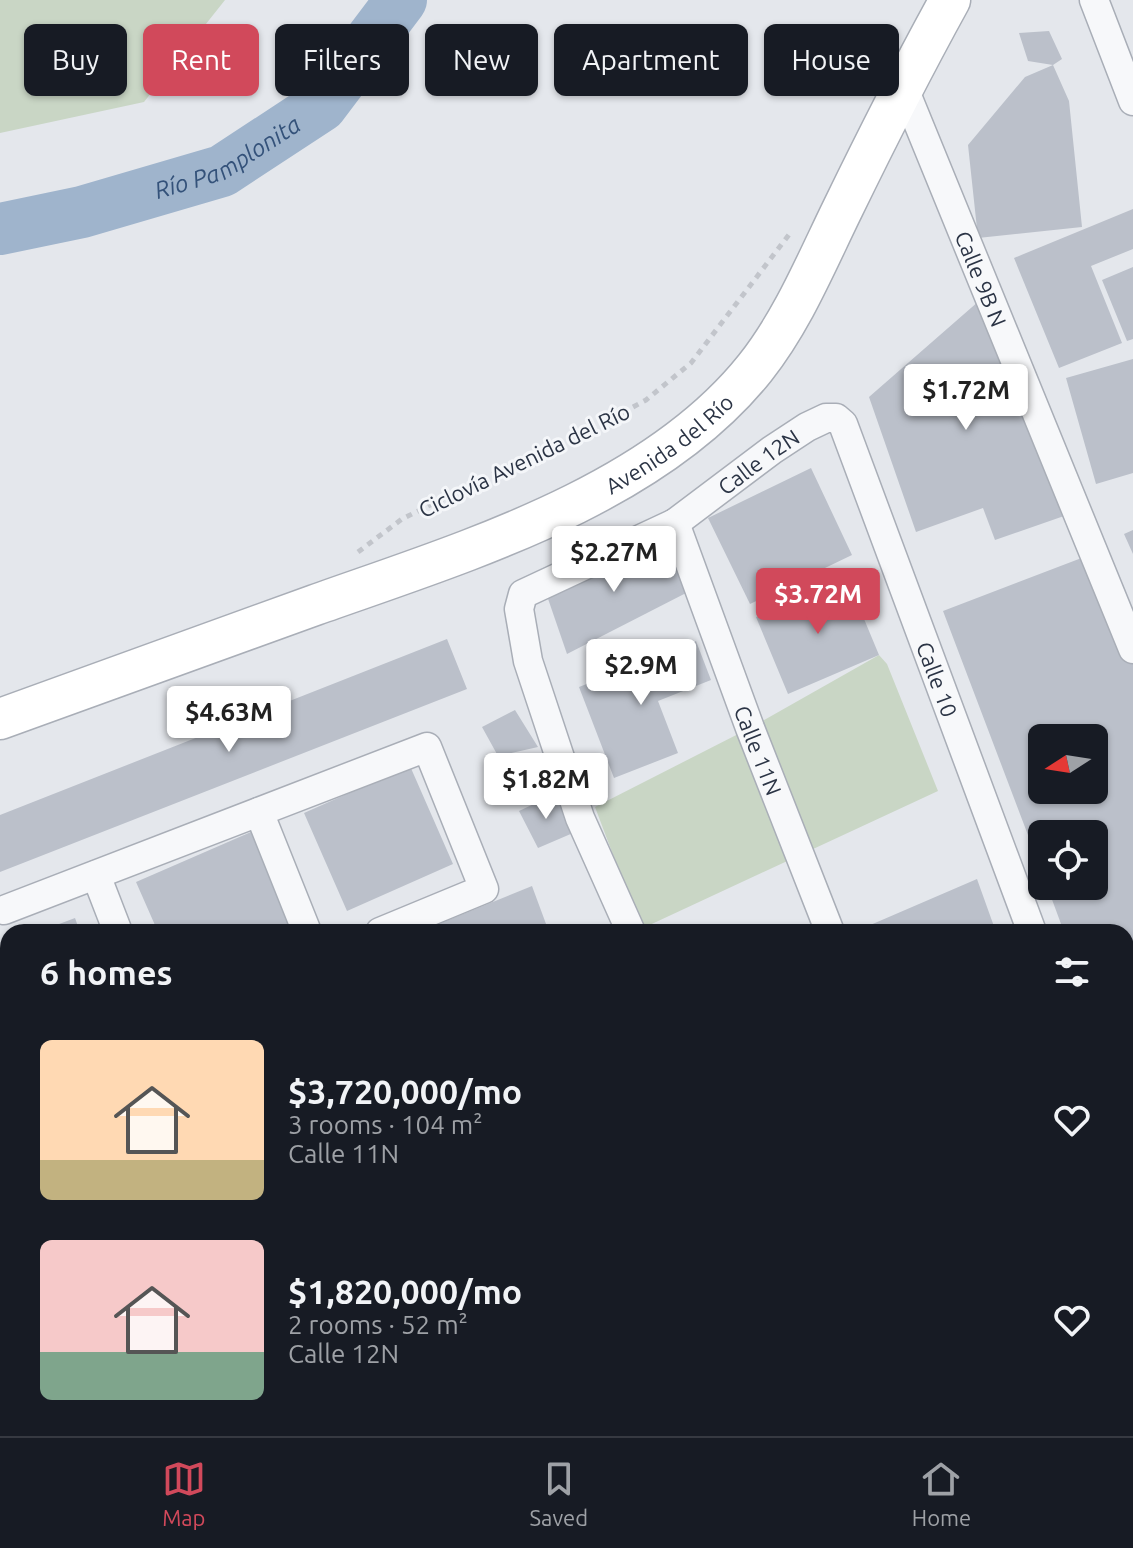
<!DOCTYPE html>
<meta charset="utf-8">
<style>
:root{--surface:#171b24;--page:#20242c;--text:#f1f3f6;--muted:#9ea1a6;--line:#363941;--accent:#d1495b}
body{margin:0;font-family:Ubuntu,sans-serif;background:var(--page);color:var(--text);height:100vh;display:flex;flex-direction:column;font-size:30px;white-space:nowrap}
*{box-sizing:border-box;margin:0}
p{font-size:26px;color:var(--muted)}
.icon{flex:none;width:44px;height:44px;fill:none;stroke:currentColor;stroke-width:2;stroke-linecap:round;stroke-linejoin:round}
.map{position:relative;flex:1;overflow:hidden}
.panel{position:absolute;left:0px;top:924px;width:1134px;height:512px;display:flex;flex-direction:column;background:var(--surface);border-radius:24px 24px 0 0;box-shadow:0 2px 6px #0004}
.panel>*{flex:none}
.top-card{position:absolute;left:24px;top:24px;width:1086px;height:72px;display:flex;gap:16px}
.needle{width:52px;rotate:258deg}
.fabs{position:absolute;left:1028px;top:724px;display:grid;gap:16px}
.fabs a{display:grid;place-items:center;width:80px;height:80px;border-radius:12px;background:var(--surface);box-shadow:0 2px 6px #0004;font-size:40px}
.price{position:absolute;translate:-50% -68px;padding:0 18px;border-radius:8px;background:#fff;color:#222;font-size:26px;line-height:52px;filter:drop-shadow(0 2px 4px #0008)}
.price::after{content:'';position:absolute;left:50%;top:48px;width:24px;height:18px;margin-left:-12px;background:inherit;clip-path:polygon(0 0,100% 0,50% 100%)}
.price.current{background:var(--accent);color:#fff}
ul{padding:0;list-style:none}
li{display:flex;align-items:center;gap:24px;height:200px;padding:0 40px}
li span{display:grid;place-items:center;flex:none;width:224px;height:160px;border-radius:12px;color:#555}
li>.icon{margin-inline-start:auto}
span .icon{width:96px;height:96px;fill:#fffc;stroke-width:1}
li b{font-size:34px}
h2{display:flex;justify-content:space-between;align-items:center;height:96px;padding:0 40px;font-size:34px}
.chip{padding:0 28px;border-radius:12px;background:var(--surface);box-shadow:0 2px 6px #0004;font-size:28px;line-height:72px}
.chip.current{background:var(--accent);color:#fff}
.menu{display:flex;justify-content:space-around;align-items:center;height:112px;border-top:2px solid var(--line);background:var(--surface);font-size:22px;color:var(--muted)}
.menu a{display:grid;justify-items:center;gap:4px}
.menu .current{color:var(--accent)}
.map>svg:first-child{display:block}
.green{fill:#c9d6c5}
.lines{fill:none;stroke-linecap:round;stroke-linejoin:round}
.river{stroke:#9fb4cc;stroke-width:52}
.building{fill:#bbc0ca;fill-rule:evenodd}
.street-casing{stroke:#a9aeb7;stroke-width:31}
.secondary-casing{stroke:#a9aeb7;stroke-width:43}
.primary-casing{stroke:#a3abb8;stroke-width:47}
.path{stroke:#c2c5cb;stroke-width:5;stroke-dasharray:6 6;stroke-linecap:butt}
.street{stroke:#f7f8fa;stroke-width:28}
.secondary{stroke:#fff;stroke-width:40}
.primary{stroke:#fff;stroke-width:44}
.labels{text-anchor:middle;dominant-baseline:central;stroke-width:6;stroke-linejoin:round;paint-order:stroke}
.street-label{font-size:22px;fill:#2b3445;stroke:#f4f6f9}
.water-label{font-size:24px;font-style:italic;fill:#34527a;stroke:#f4f6f9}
</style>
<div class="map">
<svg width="1133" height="1436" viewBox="0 0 1133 1436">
<rect width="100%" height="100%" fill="#e4e7ec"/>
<!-- green -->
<path class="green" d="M 0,0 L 225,0 L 144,102 L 0,133 Z
M 879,655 L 887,664 L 938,791 L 641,929 L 595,807 L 750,728 Z
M 24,1428 L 155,1428 L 159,1436 L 9,1436 Z"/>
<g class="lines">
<!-- river -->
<path class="river" id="s1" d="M 0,229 L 82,212 L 222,171 L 321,106 L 401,0"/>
</g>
<!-- building -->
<path class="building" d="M 1049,31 L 1062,59 L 1053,65 L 1028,61 L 1019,33 Z
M 1053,65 L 1069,101 L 1082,227 L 978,238 L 968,145 L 1025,77 Z
M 1133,209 L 1133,249 L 1091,266 L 1122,343 L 1059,368 L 1014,258 Z
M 1133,267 L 1133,339 L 1127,341 L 1102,280 Z
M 987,294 L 1064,516 L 995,540 L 983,508 L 916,532 L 869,397 Z
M 1133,359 L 1133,473 L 1096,484 L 1066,378 Z
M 811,468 L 852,555 L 750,604 L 708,518 Z
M 1133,530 L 1133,554 L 1124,534 Z
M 660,537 L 688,592 L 567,654 L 545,590 Z
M 1092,554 L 1133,663 L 1133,1010 L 1126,1013 L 1126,932 L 1064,932 L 1047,886 L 1094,886 L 1094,834 L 1042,834 L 1042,872 L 943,611 ZM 1042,738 L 1094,738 L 1094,790 L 1042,790 Z
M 847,578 L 879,655 L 788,694 L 756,617 Z
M 447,639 L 467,689 L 0,872 L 0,815 Z
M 696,641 L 711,680 L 658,701 L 678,753 L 614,778 L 579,687 Z
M 515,710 L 538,747 L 498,756 L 482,727 Z
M 544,754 L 551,786 L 521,802 L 505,775 Z
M 410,766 L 453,864 L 347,911 L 304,813 Z
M 555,794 L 573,833 L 538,848 L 519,811 Z
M 251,832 L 294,932 L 158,932 L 136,882 Z
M 977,879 L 996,932 L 862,932 L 861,929 Z
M 532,886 L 549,932 L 419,932 Z
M 75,918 L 80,932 L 38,932 Z
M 1133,1041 L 1133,1086 L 1126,1073 L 1126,1045 Z
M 0,1246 L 8,1259 L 8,1299 L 0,1286 Z
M 1133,1298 L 1133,1331 L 1126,1341 L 1126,1307 Z
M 5,1302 L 8,1307 L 8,1317 L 0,1321 L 0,1305 Z
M 8,1333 L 8,1348 L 0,1352 L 0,1338 Z"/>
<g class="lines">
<defs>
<g id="street">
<path d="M 1094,0 L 1133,101"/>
<path id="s2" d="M 903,86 L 1133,649"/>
<path id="s3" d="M 675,523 L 750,728 L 830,932"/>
<path d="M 259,812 L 307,932"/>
<path d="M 96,875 L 118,932"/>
<path d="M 4,910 L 427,747 L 484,889 L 380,932"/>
<path id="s4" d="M 631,932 L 580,818 L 528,661 L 519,609 L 523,594 L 675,523 L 772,450 L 807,427 L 826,418 L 836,418 L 843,424 L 1032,932"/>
<path d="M 0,1088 L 8,1085"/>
<path d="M 1126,1130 L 1133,1132"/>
<path d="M 0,1144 L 8,1158"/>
<path d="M 0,1424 L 8,1419"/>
<path d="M 159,1428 L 164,1436"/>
<path d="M 1014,1428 L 1017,1436"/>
<path d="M 215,1436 L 233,1428"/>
</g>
<g id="secondary">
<path id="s5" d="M 0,719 C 105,681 210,643 315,605 C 464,552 653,496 755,368 C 793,320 816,263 843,208 C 877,138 912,69 950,0"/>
</g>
<path id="primary" d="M 1126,1177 L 1133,1174
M 1126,1239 L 1133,1236
M 504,1436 L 523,1428
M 639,1436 L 659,1428"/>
</defs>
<!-- street casing -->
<use href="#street" class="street-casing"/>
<!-- secondary casing -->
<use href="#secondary" class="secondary-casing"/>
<!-- primary casing -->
<use href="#primary" class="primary-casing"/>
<!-- path -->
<path class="path" d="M 358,552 L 402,519 L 505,468 L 562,445 L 646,400 L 691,363 L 791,232"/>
<!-- street -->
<use href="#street" class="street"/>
<!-- secondary -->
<use href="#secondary" class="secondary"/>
<!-- primary -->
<use href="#primary" class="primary"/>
</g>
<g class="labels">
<!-- street labels -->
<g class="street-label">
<text stroke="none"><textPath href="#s2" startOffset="208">Calle 9B N</textPath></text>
<text stroke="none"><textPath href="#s5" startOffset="726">Avenida del Río</textPath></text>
<text transform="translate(524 460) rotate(-26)">Ciclovía Avenida del Río</text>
<text stroke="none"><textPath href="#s4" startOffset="630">Calle 12N</textPath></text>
<text stroke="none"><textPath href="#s4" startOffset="1002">Calle 10</textPath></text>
<text stroke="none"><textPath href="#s3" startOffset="242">Calle 11N</textPath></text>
</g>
<!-- water labels -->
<g class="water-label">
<text stroke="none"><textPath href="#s1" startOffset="240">Río Pamplonita</textPath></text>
</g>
</g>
</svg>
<div class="fabs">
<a><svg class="needle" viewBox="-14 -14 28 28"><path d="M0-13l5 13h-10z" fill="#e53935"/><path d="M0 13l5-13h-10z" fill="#9ea1a6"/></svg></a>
<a><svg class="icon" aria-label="locate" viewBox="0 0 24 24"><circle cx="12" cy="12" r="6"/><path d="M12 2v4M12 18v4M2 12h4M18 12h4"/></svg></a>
</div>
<b class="price" style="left:966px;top:432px">$1.72M</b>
<b class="price" style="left:614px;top:594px">$2.27M</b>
<b class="price current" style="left:818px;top:636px">$3.72M</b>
<b class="price" style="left:641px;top:707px">$2.9M</b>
<b class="price" style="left:229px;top:754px">$4.63M</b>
<b class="price" style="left:546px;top:821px">$1.82M</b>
<div class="top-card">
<a class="chip">Buy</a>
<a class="chip current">Rent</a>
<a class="chip">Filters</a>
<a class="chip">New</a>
<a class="chip">Apartment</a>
<a class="chip">House</a>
</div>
<section class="panel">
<h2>6 homes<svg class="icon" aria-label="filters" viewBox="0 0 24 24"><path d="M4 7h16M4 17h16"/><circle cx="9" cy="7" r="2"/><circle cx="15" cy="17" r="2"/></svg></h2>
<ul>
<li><span style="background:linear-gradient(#ffd9b3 75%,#c2b280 0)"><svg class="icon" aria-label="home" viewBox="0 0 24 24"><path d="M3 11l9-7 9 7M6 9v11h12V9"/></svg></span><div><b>$3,720,000/mo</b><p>3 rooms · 104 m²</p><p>Calle 11N</p></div><svg class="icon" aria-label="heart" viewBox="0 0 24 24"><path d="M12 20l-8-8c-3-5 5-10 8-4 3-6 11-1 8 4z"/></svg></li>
<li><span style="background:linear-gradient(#f6c9c9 70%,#7fa58c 0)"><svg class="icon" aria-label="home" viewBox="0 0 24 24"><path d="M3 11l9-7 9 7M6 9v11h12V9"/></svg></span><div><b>$1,820,000/mo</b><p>2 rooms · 52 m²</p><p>Calle 12N</p></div><svg class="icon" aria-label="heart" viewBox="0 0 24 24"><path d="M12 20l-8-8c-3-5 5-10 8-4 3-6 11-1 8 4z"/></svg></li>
</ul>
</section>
</div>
<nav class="menu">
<a class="current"><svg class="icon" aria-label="map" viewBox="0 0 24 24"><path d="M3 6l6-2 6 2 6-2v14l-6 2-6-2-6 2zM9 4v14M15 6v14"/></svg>Map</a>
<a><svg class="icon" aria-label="saved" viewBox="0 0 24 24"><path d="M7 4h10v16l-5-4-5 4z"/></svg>Saved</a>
<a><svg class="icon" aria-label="home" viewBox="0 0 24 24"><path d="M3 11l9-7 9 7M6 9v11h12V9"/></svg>Home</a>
</nav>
